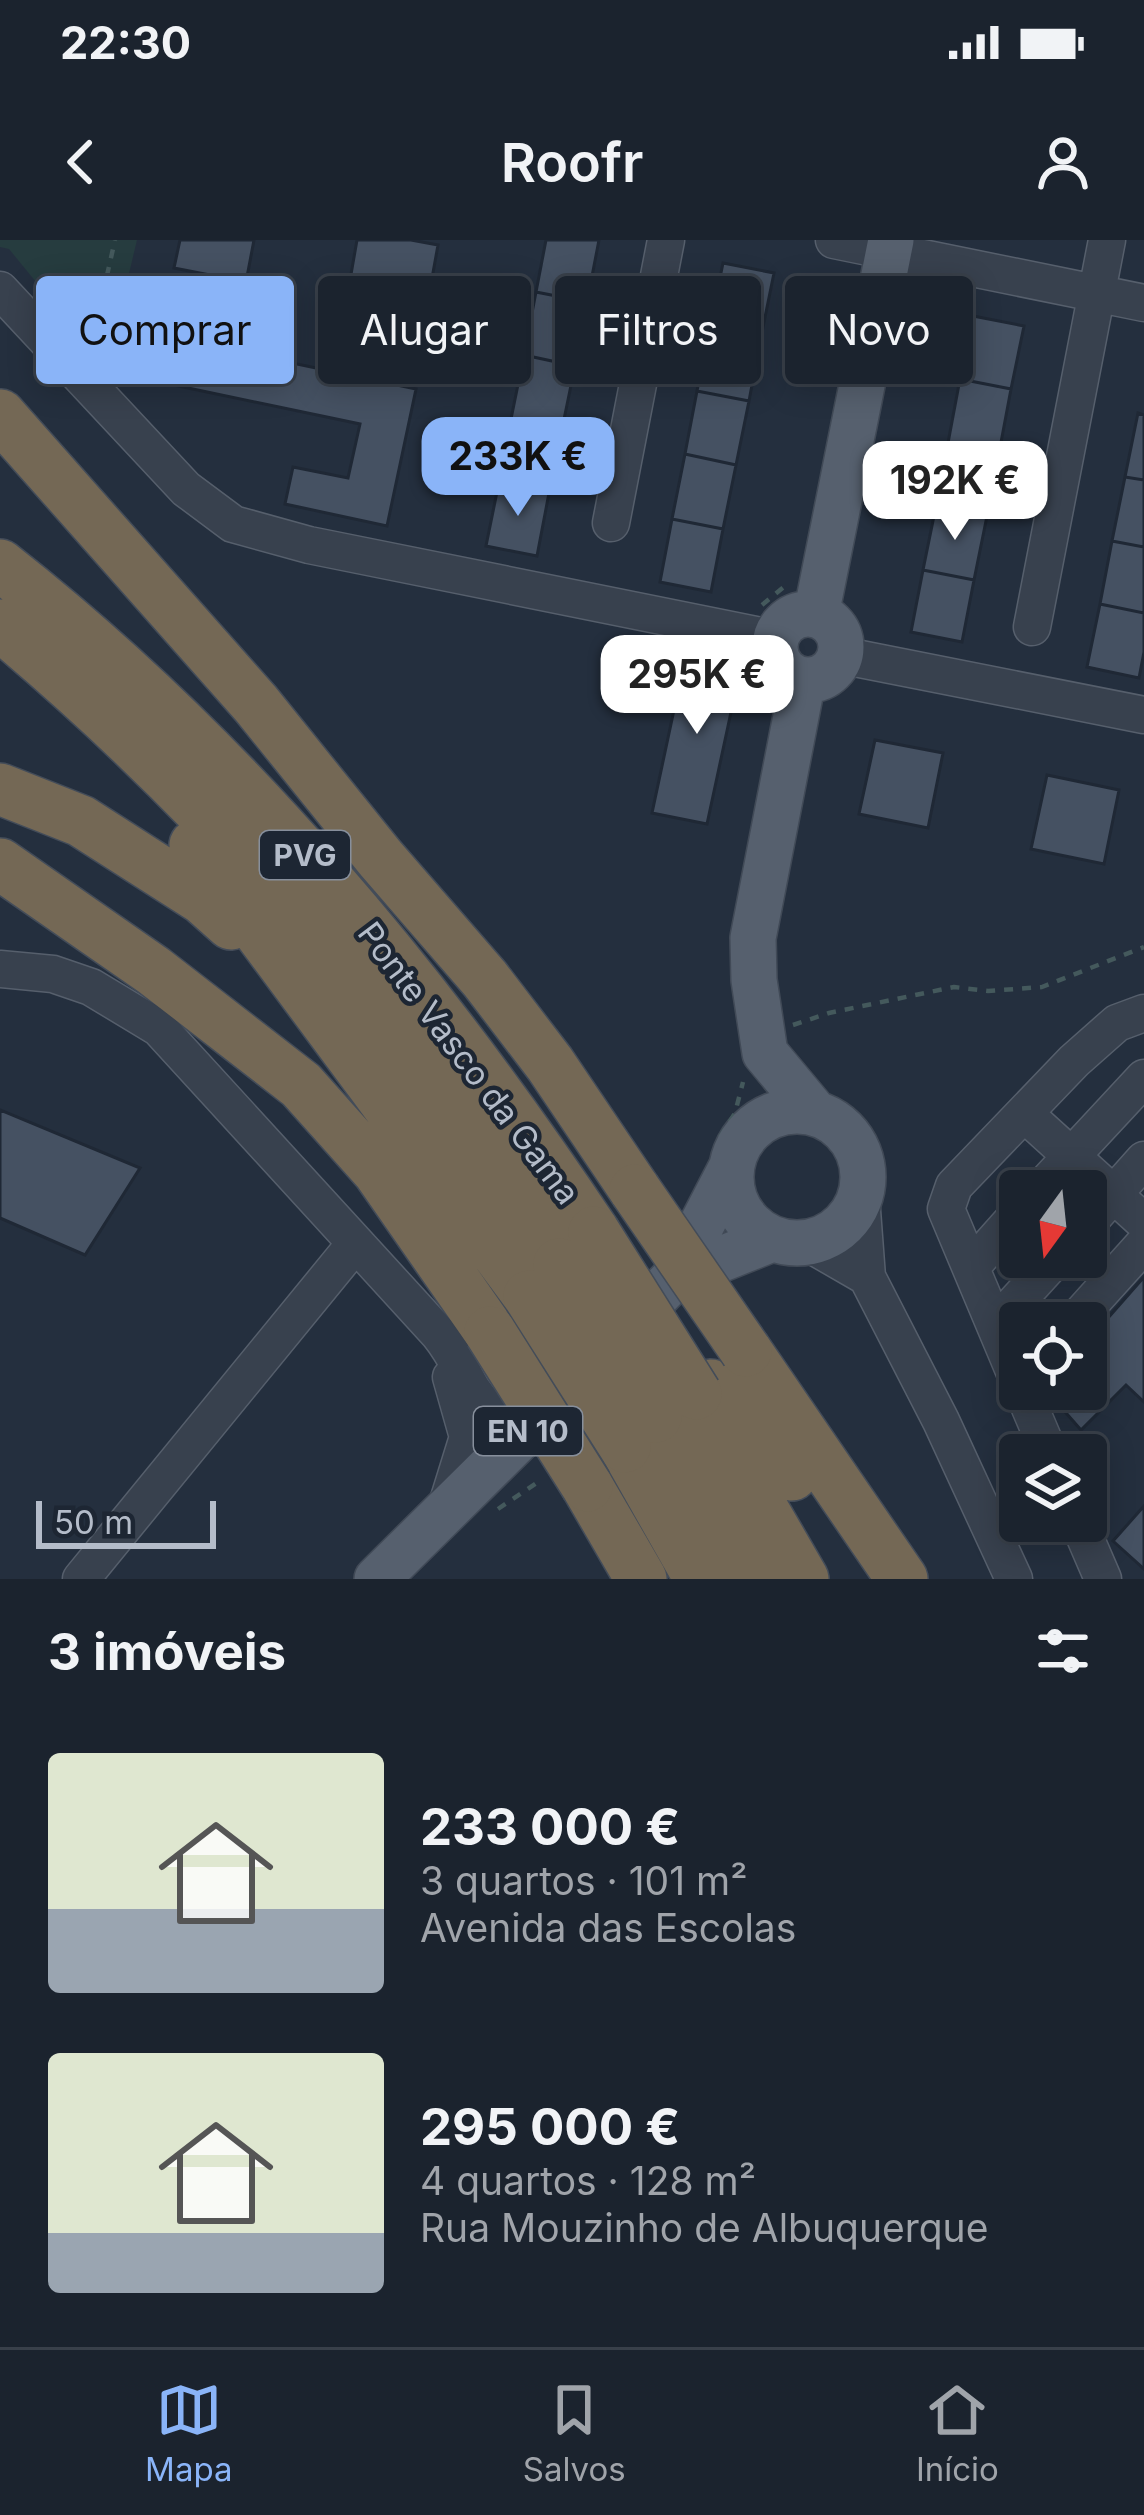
<!DOCTYPE html>
<html lang="pt">
<meta charset="utf-8">
<style>
:root{--surface:#1b232e;--page:#242b36;--text:#f1f3f6;--muted:#a0a4aa;--line:#39404a;--accent:#8ab4f8}
body{margin:0;font-family:Inter,sans-serif;background:var(--page);color:var(--text);height:100vh;display:flex;flex-direction:column;font-size:45px;white-space:nowrap}
*{box-sizing:border-box;margin:0}
p{font-size:39px;color:var(--muted)}
.icon{flex:none;width:66px;height:66px;fill:none;stroke:currentColor;stroke-width:2;stroke-linecap:round;stroke-linejoin:round}
.map{position:relative;height:1339px;overflow:hidden}
.sheet{display:flex;flex-direction:column;background:var(--surface);flex:1}
.sheet>*{flex:none}
.hud{position:absolute;left:36px;top:36px;width:1074px;height:108px;display:flex;gap:24px}
.needle{width:78px;rotate:195deg}
.fabs{position:absolute;left:999px;top:930px;display:grid;gap:24px}
.fabs a{display:grid;place-items:center;width:108px;height:108px;border-radius:12px;background:var(--surface);box-shadow:0 6px 30px #0003,0 0 0 3px var(--line);font-size:60px}
.scale{position:absolute;left:36px;bottom:30px;width:180px;box-sizing:border-box;padding-left:12px;border:6px solid #b4bcc9;border-top:0;font-size:33px;line-height:42px;white-space:nowrap;color:#b4bcc9;-webkit-text-stroke:9px #1d2633;paint-order:stroke}
.price{position:absolute;translate:-50% -102px;padding:0 27px;border-radius:24px;background:#fff;color:#222;font-size:39px;line-height:78px;filter:drop-shadow(0 3px 6px #0008)}
.price::after{content:'';position:absolute;left:50%;top:72px;width:36px;height:27px;margin-left:-18px;background:inherit;clip-path:polygon(0 0,100% 0,50% 100%)}
.price.active{background:var(--accent);color:#111}
ul{padding:0;list-style:none}
li{display:flex;align-items:center;gap:36px;height:300px;padding:0 48px}
li span{display:grid;place-items:center;flex:none;width:336px;height:240px;border-radius:12px;color:#555}
li>.icon{margin-inline-start:auto}
span .icon{width:144px;height:144px;fill:#fffc;stroke-width:1}
li b{font-size:51px}
h2{display:flex;justify-content:space-between;align-items:center;height:144px;padding:0 48px;font-size:51px}
.tag{padding:0 42px;border-radius:12px;background:var(--surface);box-shadow:0 6px 30px #0003,0 0 0 3px var(--line);font-size:42px;line-height:108px}
.tag.active{background:var(--accent);color:#111}
.status{display:flex;justify-content:space-between;align-items:center;height:84px;padding:0 60px;background:var(--surface);direction:ltr}
.status svg{height:33px;fill:currentColor}
header{display:flex;justify-content:space-between;align-items:center;height:156px;padding:0 48px;background:var(--surface);font-size:54px;font-weight:600}
.dock{display:flex;justify-content:space-around;align-items:center;height:168px;border-top:3px solid var(--line);background:var(--surface);font-size:33px;color:var(--muted)}
.dock a{display:grid;justify-items:center;gap:6px}
.dock .active{color:var(--accent)}
.map>svg:first-child{display:block}
.green{fill:#263c3f}
.building{fill:#455162;stroke:#1f2835;stroke-width:3}
.lines{fill:none;stroke-linecap:round;stroke-linejoin:round}
.minor-casing{stroke:#565f6c;stroke-width:39}
.major-casing{stroke:#414a57;stroke-width:48}
.highway-casing{stroke:#434c59;stroke-width:54}
.path{stroke:#44595c;stroke-width:4.5;stroke-dasharray:9 9;stroke-linecap:butt}
.minor{stroke:#38414e;stroke-width:36}
.major{stroke:#56606e;stroke-width:45}
.highway{stroke:#746855;stroke-width:51}
.highway-bridge-casing{stroke:#434c59;stroke-width:54;stroke-linecap:butt}
.highway-bridge{stroke:#746855;stroke-width:51}
.labels{text-anchor:middle;dominant-baseline:central;stroke-width:9;stroke-linejoin:round;paint-order:stroke}
.shield{fill:#1d2633;stroke:#878f9c;stroke-width:3}
.shield-label{font-size:30px;font-weight:bold;fill:#b4bcc9}
.street-label{font-size:33px;fill:#b4bcc9;stroke:#1d2633}
</style>
<div class="status"><b>22:30</b><svg viewBox="0 0 49 12"><path d="M0 12V9h3v3zM5 12V6h3v6zM10 12V3h3v9zM15 12V0h3v12zM26 1h20v11H26zM47 4h2v5h-2z"/></svg></div>
<header><svg class="icon" aria-label="back" viewBox="0 0 24 24"><path d="M15 5l-7 7 7 7"/></svg>Roofr<svg class="icon" aria-label="person" viewBox="0 0 24 24"><circle cx="12" cy="8" r="4"/><path d="M4 21q1-7 8-7t8 7"/></svg></header>
<div class="map">
<svg width="1144" height="1339" viewBox="0 0 1144 1339">
<rect width="100%" height="100%" fill="#242f3e"/>
<!-- green -->
<path class="green" d="M 0,0 L 137,0 L 122,63 L 96,59 L 72,86 L 9,9 L 0,7 Z"/>
<!-- building -->
<path class="building" d="M 180,0 L 254,0 L 246,42 L 174,28 Z
M 357,0 L 411,0 L 438,5 L 425,77 L 346,63 Z
M 546,0 L 599,0 L 587,62 L 536,52 Z
M 723,23 L 774,33 L 761,97 L 710,87 Z
M 536,52 L 587,62 L 575,126 L 524,115 Z
M 973,76 L 1024,86 L 1011,149 L 960,139 Z
M 710,87 L 761,97 L 749,161 L 697,151 Z
M 183,100 L 416,149 L 387,286 L 285,264 L 293,227 L 348,238 L 360,184 L 174,145 Z
M 524,115 L 575,126 L 562,189 L 511,179 Z
M 960,139 L 1011,149 L 999,213 L 948,203 Z
M 697,151 L 749,161 L 736,225 L 685,214 Z
M 1138,173 L 1144,175 L 1144,240 L 1125,237 Z
M 511,179 L 562,189 L 549,253 L 499,242 Z
M 948,203 L 999,213 L 987,276 L 936,266 Z
M 685,214 L 736,225 L 723,289 L 672,279 Z
M 1125,237 L 1144,240 L 1144,307 L 1112,301 Z
M 499,242 L 549,253 L 537,316 L 486,306 Z
M 936,266 L 987,276 L 974,340 L 923,330 Z
M 672,279 L 723,289 L 711,352 L 660,342 Z
M 1112,301 L 1144,307 L 1144,373 L 1100,364 Z
M 923,330 L 974,340 L 962,402 L 911,392 Z
M 1100,364 L 1144,373 L 1144,412 L 1139,438 L 1087,427 Z
M 687,409 L 742,421 L 707,584 L 652,573 Z
M 875,500 L 943,513 L 928,588 L 859,574 Z
M 1047,535 L 1119,550 L 1104,624 L 1031,609 Z
M 0,870 L 140,928 L 85,1015 L 0,978 Z
M 1144,1037 L 1144,1162 L 1126,1145 L 1081,1190 L 1045,1149 L 1086,1149 L 1086,1103 Z
M 1144,1266 L 1144,1329 L 1113,1301 Z"/>
<g class="lines">
<defs>
<path id="minor" d="M 834,0 L 1144,63
M 0,50 L 186,249 L 233,284 L 309,305 L 776,399
M 611,283 L 666,0
M 1032,387 L 1107,0
M 840,415 L 1144,475
M 0,729 L 53,734 L 91,747 L 159,788 L 438,1093 C 477,1141 463,1174 537,1183
M 1026,875 L 1144,982
M 1039,951 L 1144,838
M 861,957 L 867,1037 L 941,1181 L 1014,1339
M 1086,985 L 1144,920
M 808,1003 L 867,1037
M 971,1027 L 1020,972
M 1073,1083 L 1144,1004
M 995,1085 L 1057,1017
M 1020,1145 L 946,969 L 954,946 L 1074,821 L 1117,783 L 1144,773
M 1022,1149 L 1050,1215
M 446,1268 L 468,1197 L 451,1137
M 1078,1281 L 1103,1339
M 81,1339 L 355,1004"/>
<path id="major" d="M775 407a33 33 0 1 1 66 0a33 33 0 1 1-66 0Z
M 816,375 L 891,0
M 803,440 L 753,698 L 754,740 L 765,813 L 815,873
M731 937a66 66 0 1 1 132 0a66 66 0 1 1-132 0Z
M 674,1038 L 772,999
M 620,1094 L 674,1038 L 730,930
M 377,1339 L 567,1151"/>
<path id="highway" d="M 0,175 L 256,464 L 380,618 L 485,739 L 550,824 L 635,950
M 0,325 C 236,510 428,743 594,992
M 0,385 C 134,497 255,621 367,756 C 437,840 498,933 559,1024
M 0,549 L 81,581 L 203,659 L 231,684
M 195,605 L 529,1056
M 0,624 L 154,731 L 301,845 L 378,931 L 490,1092
M 746,1111 L 902,1339
M 711,1145 L 764,1193 L 792,1235
M 696,1154 L 803,1339
M 656,1177 L 750,1339
M 625,1207 L 700,1339
M 587,1246 L 641,1339"/>
</defs>
<!-- minor casing -->
<use href="#minor" class="minor-casing"/>
<!-- major casing -->
<use href="#major" class="major-casing"/>
<!-- highway casing -->
<use href="#highway" class="highway-casing"/>
<!-- path -->
<path class="path" d="M 91,106 L 115,0
M 762,365 L 785,346
M 793,785 L 829,773 L 954,747 L 988,751 L 1042,747 L 1144,707
M 720,897 L 735,873 L 743,842
M 498,1269 L 538,1242"/>
<!-- minor -->
<use href="#minor" class="minor"/>
<!-- major -->
<use href="#major" class="major"/>
<!-- highway -->
<use href="#highway" class="highway"/>
<defs>
<path id="highway-bridge" d="M 635,950 L 746,1111
M 594,992 L 696,1154
M 559,1024 L 656,1177
M 529,1056 L 625,1207
M 490,1092 L 587,1246"/>
</defs>
<!-- highway-bridge casing -->
<use href="#highway-bridge" class="highway-bridge-casing"/>
<!-- highway-bridge -->
<use href="#highway-bridge" class="highway-bridge"/>
</g>
<g class="labels">
<!-- shield labels -->
<g class="shield">
<rect x="260" y="591" width="90" height="48" rx="9"/>
<rect x="474" y="1167" width="108" height="48" rx="9"/>
</g>
<g class="shield-label">
<text x="305" y="615">PVG</text>
<text x="528" y="1191">EN 10</text>
</g>
<!-- street labels -->
<g class="street-label">
<text transform="translate(469 823) rotate(53)">Ponte Vasco da Gama</text>
</g>
</g>
</svg>
<div class="fabs">
<a><svg class="needle" viewBox="-14 -14 28 28"><path d="M0-13l5 13h-10z" fill="#e53935"/><path d="M0 13l5-13h-10z" fill="#a0a4aa"/></svg></a>
<a><svg class="icon" aria-label="locate" viewBox="0 0 24 24"><circle cx="12" cy="12" r="6"/><path d="M12 2v4M12 18v4M2 12h4M18 12h4"/></svg></a>
<a><svg class="icon" aria-label="layers" viewBox="0 0 24 24"><path d="M12 4l9 5-9 5-9-5zM3 14l9 5 9-5"/></svg></a>
</div>
<div class="scale">50 m</div>
<b class="price active" style="left:518px;top:279px">233K €</b>
<b class="price" style="left:955px;top:303px">192K €</b>
<b class="price" style="left:697px;top:497px">295K €</b>
<div class="hud">
<a class="tag active">Comprar</a>
<a class="tag">Alugar</a>
<a class="tag">Filtros</a>
<a class="tag">Novo</a>
</div>
</div>
<section class="sheet">
<h2>3 imóveis<svg class="icon" aria-label="filters" viewBox="0 0 24 24"><path d="M4 7h16M4 17h16"/><circle cx="9" cy="7" r="2"/><circle cx="15" cy="17" r="2"/></svg></h2>
<ul>
<li><span style="background:linear-gradient(#dfe7d0 65%,#9aa5b1 0)"><svg class="icon" aria-label="home" viewBox="0 0 24 24"><path d="M3 11l9-7 9 7M6 9v11h12V9"/></svg></span><div><b>233 000 €</b><p>3 quartos · 101 m²</p><p>Avenida das Escolas</p></div></li>
<li><span style="background:linear-gradient(#dfe7d0 75%,#9aa5b1 0)"><svg class="icon" aria-label="home" viewBox="0 0 24 24"><path d="M3 11l9-7 9 7M6 9v11h12V9"/></svg></span><div><b>295 000 €</b><p>4 quartos · 128 m²</p><p>Rua Mouzinho de Albuquerque</p></div></li>
</ul>
</section>
<nav class="dock">
<a class="active"><svg class="icon" aria-label="map" viewBox="0 0 24 24"><path d="M3 6l6-2 6 2 6-2v14l-6 2-6-2-6 2zM9 4v14M15 6v14"/></svg>Mapa</a>
<a><svg class="icon" aria-label="saved" viewBox="0 0 24 24"><path d="M7 4h10v16l-5-4-5 4z"/></svg>Salvos</a>
<a><svg class="icon" aria-label="home" viewBox="0 0 24 24"><path d="M3 11l9-7 9 7M6 9v11h12V9"/></svg>Início</a>
</nav>
